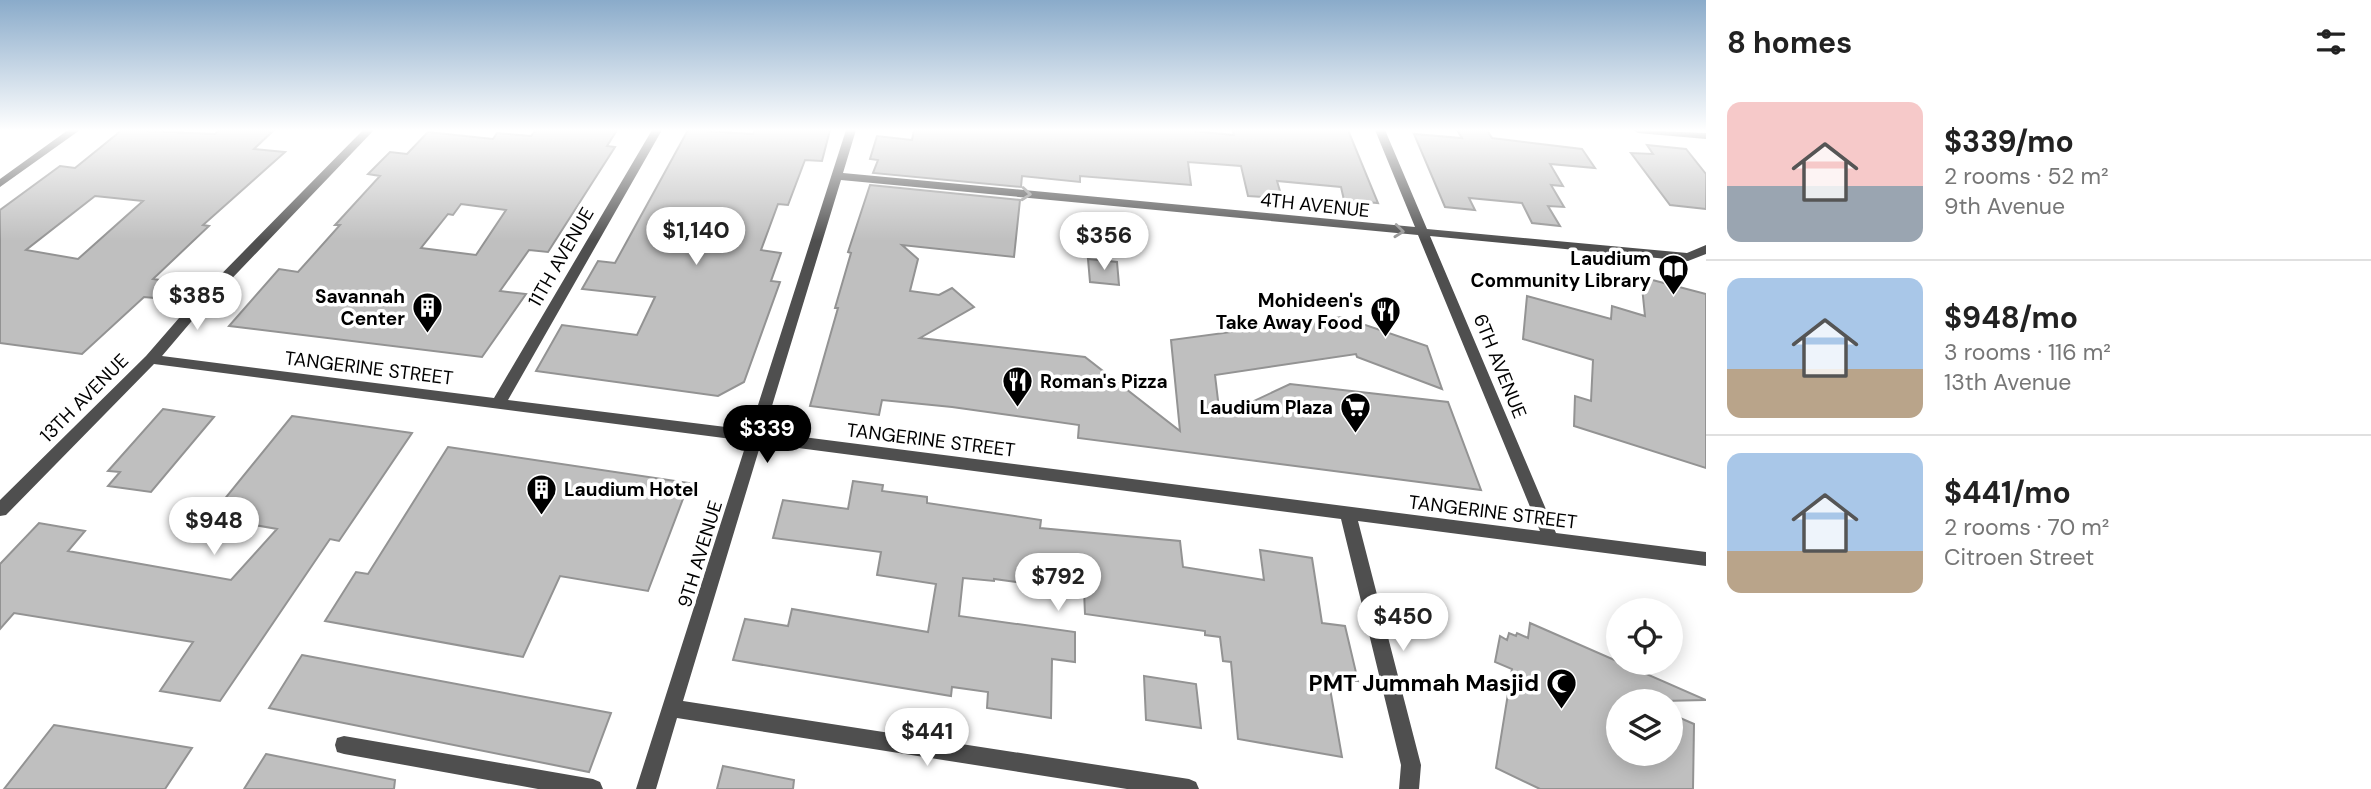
<!DOCTYPE html>
<meta charset="utf-8">
<style>
:root{--surface:#fff;--page:#f6f6f6;--text:#222;--muted:#767676;--line:#e0e0e0;--accent:#000}
body{margin:0;font-family:"DM Sans",sans-serif;background:var(--page);color:var(--text);height:100vh;display:flex;flex-direction:column;font-size:26px;white-space:nowrap}
*{box-sizing:border-box;margin:0}
p{font-size:23px;color:var(--muted)}
.icon{flex:none;width:38px;height:38px;fill:none;stroke:currentColor;stroke-width:2;stroke-linecap:round;stroke-linejoin:round}
.map{position:relative;flex:1;overflow:hidden}
.details{display:flex;flex-direction:column;background:var(--surface);width:665px}
.details>*{flex:none}
.fabs{position:absolute;left:1606px;top:598px;display:grid;gap:14px}
.fabs a{display:grid;place-items:center;width:77px;height:77px;border-radius:50%;background:var(--surface);box-shadow:0 4px 18px #0003;font-size:35px}
.price{position:absolute;translate:-50% -60px;padding:0 16px;border-radius:24px;background:#fff;color:#222;font-size:23px;line-height:46px;filter:drop-shadow(0 2px 4px #0008)}
.price::after{content:'';position:absolute;left:50%;top:42px;width:21px;height:16px;margin-left:-10px;background:inherit;clip-path:polygon(0 0,100% 0,50% 100%)}
.price.active{background:var(--accent);color:#fff}
ul{padding:0;list-style:none}
li{display:flex;align-items:center;gap:21px;height:175px;padding:0 21px}
li+li{border-top:2px solid var(--line)}
li span{display:grid;place-items:center;flex:none;width:196px;height:140px;border-radius:14px;color:#555}
li>.icon{margin-inline-start:auto}
span .icon{width:84px;height:84px;fill:#fffc;stroke-width:1}
li b{font-size:30px}
h2{display:flex;justify-content:space-between;align-items:center;height:84px;padding:0 21px;font-size:30px}
main{display:flex;flex:1;min-height:0}
.map>svg:first-child{display:block}
.building{fill:#bfbfbf;stroke:#939393;stroke-width:2;fill-rule:evenodd}
.lines{fill:none;stroke-linecap:round;stroke-linejoin:round}
.street{fill:#4f4f4f;fill-rule:evenodd}
.oneway{stroke:#959595}
.labels{text-anchor:middle;dominant-baseline:central;stroke-width:7;stroke-linejoin:round;paint-order:stroke}
.street-label{font-size:19px;fill:#000;stroke:#fff}
.poi-label{font-size:19px;font-weight:bold;fill:#000;stroke:#fff;text-anchor:end}
.near-poi-label{font-size:23px;font-weight:bold;fill:#000;stroke:#fff;text-anchor:end}
</style>
<main>
<div class="map">
<svg width="1706" height="789" viewBox="0 0 1706 789">
<rect width="100%" height="100%" fill="#fff"/>
<!-- building -->
<path class="building" d="M 122,130 L 215,134 L 220,130 L 274,130 L 254,149 L 285,152 L 203,225 L 209,226 L 153,279 L 182,283 L 165,299 L 144,297 L 82,354 L 0,343 L 0,210 L 60,166 L 75,168 ZM 95,196 L 143,201 L 78,259 L 26,250 Z
M 536,130 L 617,130 L 607,146 L 615,147 L 548,252 L 529,250 L 500,291 L 526,294 L 482,357 L 229,326 L 279,269 L 298,272 L 340,225 L 335,225 L 380,176 L 368,174 L 390,152 L 407,154 L 428,132 L 493,139 L 497,133 L 531,136 ZM 461,204 L 506,210 L 476,255 L 421,248 L 448,214 L 453,215 Z
M 688,130 L 753,134 L 755,130 L 830,130 L 822,161 L 805,160 L 788,205 L 778,204 L 761,250 L 781,253 L 771,281 L 780,282 L 744,382 L 718,396 L 536,371 L 562,325 L 637,335 L 655,297 L 582,289 L 598,261 L 615,263 Z
M 914,130 L 1183,130 L 1234,135 L 1233,130 L 1348,130 L 1378,203 L 1344,200 L 1341,187 L 1277,181 L 1282,198 L 1248,196 L 1241,166 L 1188,162 L 1191,185 L 1080,176 L 1080,182 L 1022,176 L 1021,187 L 873,173 L 878,160 L 870,159 L 877,136 L 912,140 Z
M 1457,130 L 1487,130 L 1492,138 L 1582,149 L 1595,168 L 1550,164 L 1563,186 L 1551,185 L 1564,207 L 1548,206 L 1560,226 L 1532,223 L 1522,203 L 1469,198 L 1475,210 L 1445,207 L 1414,134 L 1462,138 Z
M 1647,145 L 1686,149 L 1706,174 L 1706,209 L 1670,205 L 1631,153 L 1653,154 Z
M 870,185 L 1020,200 L 1014,257 L 902,245 L 918,259 L 910,291 L 939,295 L 952,288 L 974,307 L 920,338 L 1085,357 L 1180,431 L 1171,340 L 1342,317 L 1427,346 L 1442,389 L 1357,357 L 1356,354 L 1215,375 L 1220,417 L 1290,384 L 1448,402 L 1481,490 L 1078,438 L 1079,425 L 952,407 L 882,400 L 879,415 L 810,406 L 838,308 L 835,308 L 851,253 L 848,252 Z
M 1088,259 L 1117,262 L 1119,285 L 1090,282 Z
M 1641,277 L 1706,294 L 1706,468 L 1574,426 L 1575,396 L 1591,401 L 1593,360 L 1523,339 L 1527,296 L 1611,319 L 1612,306 L 1645,316 Z
M 163,409 L 214,417 L 151,492 L 108,486 L 120,472 L 108,471 Z
M 292,416 L 412,433 L 339,541 L 330,539 L 220,701 L 160,691 L 193,642 L 14,613 L 0,629 L 0,564 L 39,523 L 85,531 L 68,551 L 231,580 L 277,529 L 210,517 Z
M 448,447 L 689,483 L 648,591 L 560,576 L 523,657 L 325,621 L 356,572 L 368,574 Z
M 853,481 L 883,485 L 882,491 L 927,497 L 927,503 L 1041,520 L 1040,528 L 1180,541 L 1183,567 L 1264,580 L 1260,550 L 1312,558 L 1322,623 L 1345,626 L 1358,681 L 1328,677 L 1342,757 L 1238,739 L 1231,662 L 1223,661 L 1220,637 L 1205,635 L 1205,631 L 1085,614 L 1084,591 L 994,579 L 994,581 L 963,578 L 959,616 L 1075,632 L 1075,662 L 1052,659 L 1051,718 L 987,708 L 988,692 L 952,687 L 951,696 L 733,660 L 745,619 L 788,626 L 792,609 L 928,632 L 936,584 L 877,575 L 881,552 L 773,538 L 783,500 L 848,509 Z
M 1530,623 L 1706,700 L 1619,702 L 1619,754 L 1671,754 L 1671,714 L 1694,724 L 1693,789 L 1540,789 L 1496,768 L 1512,669 L 1495,662 L 1500,636 L 1507,640 L 1509,633 L 1516,636 L 1517,633 L 1528,638 Z
M 302,655 L 611,713 L 589,772 L 269,708 Z
M 1144,676 L 1196,684 L 1201,728 L 1146,720 Z
M 54,725 L 192,748 L 165,789 L 4,789 Z
M 266,754 L 395,780 L 394,789 L 244,789 Z
M 723,766 L 794,780 L 793,789 L 717,789 Z"/>
<g class="lines">
<!-- street -->
<path class="street" d="M 68,130 L 80,130 L 0,187 L 0,179 Z
M 363,130 L 374,130 L 196,316 L 162,356 L 494,398 L 652,130 L 662,130 L 508,400 L 750,430 L 846,130 L 856,130 L 843,173 L 1415,227 L 1375,130 L 1385,130 L 1427,229 L 1687,253 L 1706,245 L 1706,254 L 1688,261 L 1430,236 L 1556,533 L 1706,552 L 1706,566 L 1358,521 L 1421,765 L 1419,789 L 1399,789 L 1401,765 L 1341,519 L 761,443 L 683,701 L 1189,779 L 1196,782 L 1199,789 L 1127,789 L 677,718 L 656,789 L 636,789 L 747,441 L 154,364 L 6,515 L 0,516 L 0,500 L 146,356 L 186,310 ZM 841,180 L 1418,235 L 1540,531 L 764,432 Z
M 1633,130 L 1706,133 L 1706,139 L 1638,133 Z
M 344,736 L 593,779 L 600,782 L 603,789 L 538,789 L 344,754 L 337,752 L 335,745 L 337,738 Z"/>
</g>
<!-- one-way arrows -->
<defs><path id="oneway-chevron" d="M-2-3.5L2.5 0L-2 3.5" fill="none" stroke-width="1.6" stroke-linecap="round" stroke-linejoin="round" transform="scale(1.75)"/></defs>
<g class="oneway">
<use href="#oneway-chevron" transform="translate(1026 194) rotate(5)"/>
<use href="#oneway-chevron" transform="translate(1399 231) rotate(6)"/>
</g>
<!-- sky -->
<linearGradient id="sky" x2="0" y2="1"><stop stop-color="#8aabca"/><stop offset="0.54" stop-color="#fff"/><stop offset="1" stop-color="#fff" stop-opacity="0"/></linearGradient>
<rect width="1706" height="241" fill="url(#sky)"/>
<!-- icons -->
<defs>
<symbol id="library-pin" viewBox="-11 -11 22 30"><path d="M0 17L-7.5 6A9.5 9.5 0 1 1 7.5 6Z" fill="#000" stroke="#fff"/><path d="M-6-4Q-3-5.5-.7-3.5V5Q-3 3-6 4ZM6-4Q3-5.5 .7-3.5V5Q3 3 6 4Z" fill="#fff"/></symbol>
<symbol id="building-pin" viewBox="-11 -11 22 30"><path d="M0 17L-7.5 6A9.5 9.5 0 1 1 7.5 6Z" fill="#000" stroke="#fff"/><path d="M-4-6H4V6H1V3H-1V6H-4ZM-2.5-4.3h1.7v1.8h-1.7ZM.8-4.3h1.7v1.8H.8ZM-2.5-1h1.7V.8h-1.7ZM.8-1h1.7V.8H.8Z" fill="#fff"/></symbol>
<symbol id="restaurant-pin" viewBox="-11 -11 22 30"><path d="M0 17L-7.5 6A9.5 9.5 0 1 1 7.5 6Z" fill="#000" stroke="#fff"/><path d="M-5-6h1v4h1v-4h1v4h1v-4h1v5L-1.5 .5V6h-2V.5L-5-1ZM5-6V6H3V1.5H1.5Q1.5-4 5-6Z" fill="#fff"/></symbol>
<symbol id="supermarket-pin" viewBox="-11 -11 22 30"><path d="M0 17L-7.5 6A9.5 9.5 0 1 1 7.5 6Z" fill="#000" stroke="#fff"/><path d="M-6-5.5h2.5l.6 2H6L4.5 2H-2.5L-4.4-4H-6ZM-1.5 3.2a1.3 1.3 0 1 0 .1 0ZM3 3.2a1.3 1.3 0 1 0 .1 0Z" fill="#fff"/></symbol>
<symbol id="mosque-pin" viewBox="-11 -11 22 30"><path d="M0 17L-7.5 6A9.5 9.5 0 1 1 7.5 6Z" fill="#000" stroke="#fff"/><path d="M3.5-4.9A6 6 0 1 0 3.5 4.9A5 5 0 1 1 3.5-4.9Z" fill="#fff"/></symbol>
</defs>
<g fill-rule="evenodd">
<use href="#library-pin" x="1656" y="252" width="35" height="47"/>
<use href="#building-pin" x="410" y="290" width="35" height="47"/>
<use href="#restaurant-pin" x="1368" y="294" width="35" height="47"/>
<use href="#restaurant-pin" x="1000" y="364" width="35" height="47"/>
<use href="#supermarket-pin" x="1338" y="390" width="35" height="47"/>
<use href="#building-pin" x="524" y="472" width="35" height="47"/>
<use href="#mosque-pin" x="1544" y="666" width="35" height="47"/>
</g>
<g class="labels">
<!-- street labels -->
<g class="street-label">
<text transform="translate(1315 205) rotate(6)">4TH AVENUE</text>
<text transform="translate(561 257) rotate(-60)">11TH AVENUE</text>
<text transform="translate(1500 366) rotate(68)">6TH AVENUE</text>
<text transform="translate(369 368) rotate(7)">TANGERINE STREET</text>
<text transform="translate(84 398) rotate(-45)">13TH AVENUE</text>
<text transform="translate(931 440) rotate(7)">TANGERINE STREET</text>
<text transform="translate(1493 512) rotate(7)">TANGERINE STREET</text>
<text transform="translate(700 554) rotate(-73)">9TH AVENUE</text>
</g>
<!-- poi labels -->
<g class="poi-label">
<text x="1651" y="258">Laudium<tspan x="1651" dy="22">Community Library</tspan></text>
<text x="405" y="296">Savannah<tspan x="405" dy="22">Center</tspan></text>
<text x="1363" y="300">Mohideen's<tspan x="1363" dy="22">Take Away Food</tspan></text>
<text x="1040" y="381" text-anchor="start">Roman's Pizza</text>
<text x="1333" y="407">Laudium Plaza</text>
<text x="564" y="489" text-anchor="start">Laudium Hotel</text>
</g>
<!-- near-poi labels -->
<g class="near-poi-label">
<text x="1539" y="683">PMT Jummah Masjid</text>
</g>
</g>
</svg>
<div class="fabs">
<a><svg class="icon" aria-label="locate" viewBox="0 0 24 24"><circle cx="12" cy="12" r="6"/><path d="M12 2v4M12 18v4M2 12h4M18 12h4"/></svg></a>
<a><svg class="icon" aria-label="layers" viewBox="0 0 24 24"><path d="M12 4l9 5-9 5-9-5zM3 14l9 5 9-5"/></svg></a>
</div>
<b class="price" style="left:696px;top:267px">$1,140</b>
<b class="price" style="left:1104px;top:272px">$356</b>
<b class="price" style="left:197px;top:332px">$385</b>
<b class="price active" style="left:767px;top:465px">$339</b>
<b class="price" style="left:214px;top:557px">$948</b>
<b class="price" style="left:1058px;top:613px">$792</b>
<b class="price" style="left:1403px;top:653px">$450</b>
<b class="price" style="left:927px;top:768px">$441</b>
</div>
<section class="details">
<h2>8 homes<svg class="icon" aria-label="filters" viewBox="0 0 24 24"><path d="M4 7h16M4 17h16"/><circle cx="9" cy="7" r="2"/><circle cx="15" cy="17" r="2"/></svg></h2>
<ul>
<li><span style="background:linear-gradient(#f6c9c9 60%,#9aa5b1 0)"><svg class="icon" aria-label="home" viewBox="0 0 24 24"><path d="M3 11l9-7 9 7M6 9v11h12V9"/></svg></span><div><b>$339/mo</b><p>2 rooms · 52 m²</p><p>9th Avenue</p></div></li>
<li><span style="background:linear-gradient(#a9c7e8 65%,#b9a48a 0)"><svg class="icon" aria-label="home" viewBox="0 0 24 24"><path d="M3 11l9-7 9 7M6 9v11h12V9"/></svg></span><div><b>$948/mo</b><p>3 rooms · 116 m²</p><p>13th Avenue</p></div></li>
<li><span style="background:linear-gradient(#a9c7e8 70%,#b9a48a 0)"><svg class="icon" aria-label="home" viewBox="0 0 24 24"><path d="M3 11l9-7 9 7M6 9v11h12V9"/></svg></span><div><b>$441/mo</b><p>2 rooms · 70 m²</p><p>Citroen Street</p></div></li>
</ul>
</section>
</main>
